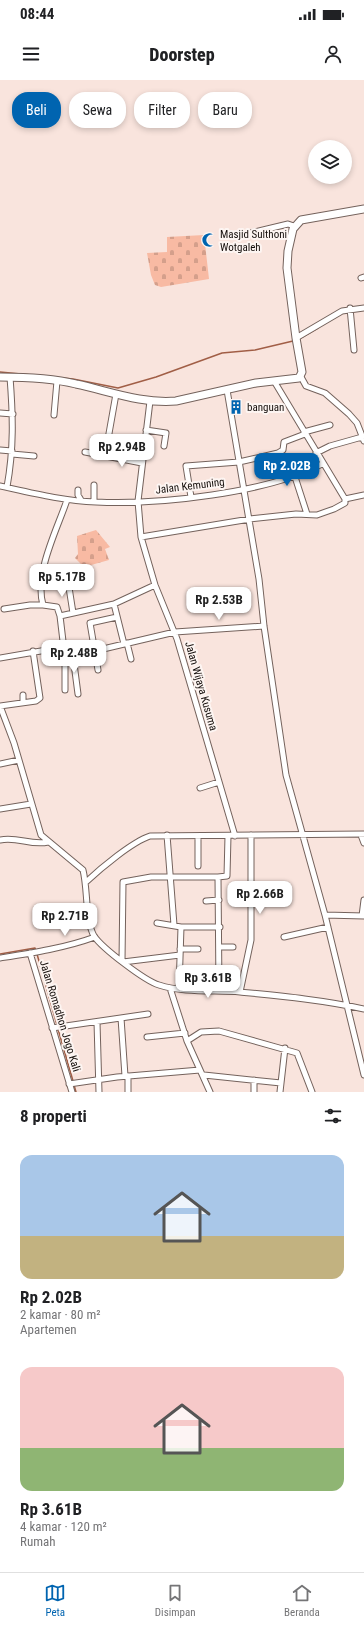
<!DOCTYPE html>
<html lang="id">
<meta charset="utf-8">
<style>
:root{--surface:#fff;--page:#f6f6f6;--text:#202124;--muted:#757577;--line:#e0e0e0;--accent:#0064b0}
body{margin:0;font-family:"Roboto Condensed",sans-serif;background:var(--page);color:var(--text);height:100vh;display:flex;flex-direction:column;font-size:15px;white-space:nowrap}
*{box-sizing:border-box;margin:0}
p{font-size:13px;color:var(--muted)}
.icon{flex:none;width:22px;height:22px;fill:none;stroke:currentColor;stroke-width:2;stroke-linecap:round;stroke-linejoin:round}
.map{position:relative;height:1012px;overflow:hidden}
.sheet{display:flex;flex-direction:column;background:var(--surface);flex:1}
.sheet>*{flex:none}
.banner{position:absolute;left:12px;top:12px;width:340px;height:36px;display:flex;gap:8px}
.tools{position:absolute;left:308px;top:60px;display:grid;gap:8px}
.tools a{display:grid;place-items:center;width:44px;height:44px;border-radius:50%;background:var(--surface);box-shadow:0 2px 6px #0003;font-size:20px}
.price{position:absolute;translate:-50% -34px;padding:0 9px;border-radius:8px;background:#fff;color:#222;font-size:13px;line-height:26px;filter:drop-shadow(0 1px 2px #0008)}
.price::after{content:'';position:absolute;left:50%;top:24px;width:12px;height:9px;margin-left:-6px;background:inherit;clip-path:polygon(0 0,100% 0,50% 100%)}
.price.selected{background:var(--accent);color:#fff}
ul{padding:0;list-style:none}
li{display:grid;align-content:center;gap:8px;height:212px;padding:0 20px}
li span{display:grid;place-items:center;height:124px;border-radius:12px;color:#555}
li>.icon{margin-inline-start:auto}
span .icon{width:72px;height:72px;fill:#fffc;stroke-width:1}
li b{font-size:17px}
h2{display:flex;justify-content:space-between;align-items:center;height:48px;padding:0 20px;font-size:17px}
.chip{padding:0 14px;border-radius:16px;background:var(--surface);box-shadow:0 2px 6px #0003;font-size:14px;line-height:36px}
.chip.selected{background:var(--accent);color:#fff}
.status{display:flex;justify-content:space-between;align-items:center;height:28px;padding:0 20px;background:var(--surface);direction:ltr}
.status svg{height:11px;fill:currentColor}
header{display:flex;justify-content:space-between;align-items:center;height:52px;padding:0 20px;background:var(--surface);font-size:18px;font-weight:800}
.dock{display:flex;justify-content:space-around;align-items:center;height:56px;border-top:1px solid var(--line);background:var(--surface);font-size:11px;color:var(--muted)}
.dock a{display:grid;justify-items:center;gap:2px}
.dock .selected{color:var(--accent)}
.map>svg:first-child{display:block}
.cemetery{fill:url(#cemetery-stones)}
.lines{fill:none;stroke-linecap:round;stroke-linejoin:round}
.stream{stroke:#a15e46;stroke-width:1.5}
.minor-casing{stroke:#74625c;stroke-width:7}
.secondary-casing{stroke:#74625c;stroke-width:9}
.minor{stroke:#fff;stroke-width:5}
.secondary{stroke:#fff;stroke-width:7}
.labels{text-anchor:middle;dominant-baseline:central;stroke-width:4;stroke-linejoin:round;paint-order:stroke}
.poi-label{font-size:11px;fill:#140e0b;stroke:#fdf5f2;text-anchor:start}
.street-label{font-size:11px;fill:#140e0b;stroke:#fdf5f2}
</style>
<div class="status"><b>08:44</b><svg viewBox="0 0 49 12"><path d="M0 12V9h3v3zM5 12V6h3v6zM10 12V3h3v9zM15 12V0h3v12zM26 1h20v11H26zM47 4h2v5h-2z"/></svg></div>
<header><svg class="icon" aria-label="menu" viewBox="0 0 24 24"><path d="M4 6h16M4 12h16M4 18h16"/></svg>Doorstep<svg class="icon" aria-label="person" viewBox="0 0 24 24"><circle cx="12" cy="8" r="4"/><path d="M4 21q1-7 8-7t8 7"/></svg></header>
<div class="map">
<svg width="364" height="1012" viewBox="0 0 364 1012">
<defs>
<pattern id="cemetery-stones" width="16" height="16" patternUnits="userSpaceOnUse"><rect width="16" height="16" fill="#f8baa3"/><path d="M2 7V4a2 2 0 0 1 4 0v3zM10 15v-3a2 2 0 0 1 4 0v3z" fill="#d49f8b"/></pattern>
</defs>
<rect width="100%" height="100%" fill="#f9e4dd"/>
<!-- cemetery -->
<path class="cemetery" d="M 204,155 L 209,199 L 161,207 L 155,205 L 151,195 L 147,173 L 167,172 L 167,157 Z
M 96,450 L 110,467 L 105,469 L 109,480 L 84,487 L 75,478 L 78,474 L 77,456 Z"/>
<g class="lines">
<!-- stream -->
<path class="stream" d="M 299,259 L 318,248
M 0,292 L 73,299 L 118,308 L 156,297 L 222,273 L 255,270 L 293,261
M 0,874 L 35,868 L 36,871
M 37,874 L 57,945
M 58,949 L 73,1001
M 74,1005 L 76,1012"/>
<defs>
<path id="minor" d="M 238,156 L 288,144 L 294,146
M 361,198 L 364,197
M 350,228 L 354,270
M 296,258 L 342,231 L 364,228
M 301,297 L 306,306 L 325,313 L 349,334 L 357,343 L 364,361
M 274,301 L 345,419 L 364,415
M 227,310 L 259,499 L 264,546 L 286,695 L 325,835 L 364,995
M 150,321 L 138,421 L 141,457 L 155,505 L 177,559 L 235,756
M 0,333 L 13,334
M 54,335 L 57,301
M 146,350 L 166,353 L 164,366
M 304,352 L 330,345
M 0,370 L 12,371
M 85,372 L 142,383
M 316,373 L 330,366 L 362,357
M 12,374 L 34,376
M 105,376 L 116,314
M 295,397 L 307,434
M 94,405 L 94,422
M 0,406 C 32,413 64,421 96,422 C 158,425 268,413 322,384
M 7,407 C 14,368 13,336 10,297
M 78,410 L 78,415 L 81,420
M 191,417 L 186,386 L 239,382 L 278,373 L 283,370 L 284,362 L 305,354
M 141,457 L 250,439 L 296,434 L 317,435 L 334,429 L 345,423 L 345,419
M 68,501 L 73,533
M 114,524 L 124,564
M 4,529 L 30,525 L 43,525
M 60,536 L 57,527 L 43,525 C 34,493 57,450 67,420
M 127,563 L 131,579
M 73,576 L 78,614
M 0,578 L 64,567
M 65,578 L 175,552 L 264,546
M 98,590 L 90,543 L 117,537
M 65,610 L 65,578 L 60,536 L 114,524 L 155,505
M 23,615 L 23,622
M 0,626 L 14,663 L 41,755 L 83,790 C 88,810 85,840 94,856 C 102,868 145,901 159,905 C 184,913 214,910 240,912 C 281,916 324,920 364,929
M 0,626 L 36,621 L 40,618 L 33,571
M 0,684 L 19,680
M 200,708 L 219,702
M 0,729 L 31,724
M 167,755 L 174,845
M 361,755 L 364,763
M 0,760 C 17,756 31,766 48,762
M 198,786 L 198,757
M 86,802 C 101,788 132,762 150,756 L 364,754
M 206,821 L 219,820
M 325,835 L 364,836
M 362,836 L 364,820
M 157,843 L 181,847 L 220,847
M 284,857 L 328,847
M 220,867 L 233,867
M 180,869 L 198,869
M 30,873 L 72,1012
M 0,878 C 32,873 65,868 95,857
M 122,881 L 123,802 L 151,797 L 218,797
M 123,882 L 180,875
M 170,908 L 187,961 L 210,1012
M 179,909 L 181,847
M 219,911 L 218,797 L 227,796 L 228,756
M 240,912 L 251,860 L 251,755
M 121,938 L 125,996
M 97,942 L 99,1012
M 52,948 L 148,934
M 147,957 L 185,953
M 187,961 L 201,952 L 219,951 L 297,973 L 312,1012
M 204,995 L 281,1003
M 128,996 L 128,1012
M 69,1004 L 117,997 L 200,990
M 254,1012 L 254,1000
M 280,1012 L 285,968"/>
<path id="secondary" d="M 0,297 C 25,297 52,298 76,304 C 109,311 142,324 176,321 L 256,303 L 299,298 L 302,292 L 296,258 L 287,188 L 288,171 L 293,149 L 301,140 L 364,129"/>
</defs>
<!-- minor casing -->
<use href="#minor" class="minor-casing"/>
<!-- secondary casing -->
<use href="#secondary" class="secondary-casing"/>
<!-- minor -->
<use href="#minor" class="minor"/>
<!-- secondary -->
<use href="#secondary" class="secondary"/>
</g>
<!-- icons -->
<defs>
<symbol id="mosque-bare" viewBox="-9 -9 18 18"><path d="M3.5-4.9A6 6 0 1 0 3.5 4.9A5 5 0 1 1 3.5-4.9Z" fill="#0064b0" stroke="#fdf5f2" stroke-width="2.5" paint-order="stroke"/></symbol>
<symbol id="building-bare" viewBox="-9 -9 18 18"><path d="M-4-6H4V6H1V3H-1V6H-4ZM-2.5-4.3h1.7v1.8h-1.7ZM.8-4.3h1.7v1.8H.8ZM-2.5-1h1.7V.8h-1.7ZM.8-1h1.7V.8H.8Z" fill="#0064b0" stroke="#fdf5f2" stroke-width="2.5" paint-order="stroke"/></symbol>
</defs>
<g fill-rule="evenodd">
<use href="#mosque-bare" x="199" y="150" width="20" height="20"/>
<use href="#building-bare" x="226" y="317" width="20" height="20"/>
</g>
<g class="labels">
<!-- poi labels -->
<g class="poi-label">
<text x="220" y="154">Masjid Sulthoni<tspan x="220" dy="13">Wotgaleh</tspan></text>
<text x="247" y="327">banguan</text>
</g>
<!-- street labels -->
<g class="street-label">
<text transform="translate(190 406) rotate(-7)">Jalan Kemuning</text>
<text transform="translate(201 606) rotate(74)">Jalan Wijaya Kusuma</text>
<text transform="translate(60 936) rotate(73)">Jalan Romadhon Jogo Kali</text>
</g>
</g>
</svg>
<div class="tools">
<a><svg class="icon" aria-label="layers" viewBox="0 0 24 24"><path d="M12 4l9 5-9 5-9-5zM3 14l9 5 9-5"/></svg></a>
</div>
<b class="price" style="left:122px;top:388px">Rp 2.94B</b>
<b class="price selected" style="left:287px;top:407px">Rp 2.02B</b>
<b class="price" style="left:62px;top:518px">Rp 5.17B</b>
<b class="price" style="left:219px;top:541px">Rp 2.53B</b>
<b class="price" style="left:74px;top:594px">Rp 2.48B</b>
<b class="price" style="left:260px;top:835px">Rp 2.66B</b>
<b class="price" style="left:65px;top:857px">Rp 2.71B</b>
<b class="price" style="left:208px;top:919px">Rp 3.61B</b>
<div class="banner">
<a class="chip selected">Beli</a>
<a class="chip">Sewa</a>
<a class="chip">Filter</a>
<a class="chip">Baru</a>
</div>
</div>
<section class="sheet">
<h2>8 properti<svg class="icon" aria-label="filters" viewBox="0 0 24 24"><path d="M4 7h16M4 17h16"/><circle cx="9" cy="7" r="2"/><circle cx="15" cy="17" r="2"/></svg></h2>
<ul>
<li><span style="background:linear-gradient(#a9c7e8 65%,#c2b280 0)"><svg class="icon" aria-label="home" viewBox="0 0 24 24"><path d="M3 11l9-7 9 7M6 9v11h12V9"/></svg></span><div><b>Rp 2.02B</b><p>2 kamar · 80 m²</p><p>Apartemen</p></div></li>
<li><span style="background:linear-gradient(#f6c9c9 65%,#8fb573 0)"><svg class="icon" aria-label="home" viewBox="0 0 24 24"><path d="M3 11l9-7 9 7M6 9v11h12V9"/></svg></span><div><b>Rp 3.61B</b><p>4 kamar · 120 m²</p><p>Rumah</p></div></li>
</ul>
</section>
<nav class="dock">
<a class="selected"><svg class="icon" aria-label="map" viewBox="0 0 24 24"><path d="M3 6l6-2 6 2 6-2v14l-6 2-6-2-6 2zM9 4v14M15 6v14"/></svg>Peta</a>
<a><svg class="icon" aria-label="saved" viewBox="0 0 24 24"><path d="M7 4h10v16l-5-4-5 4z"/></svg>Disimpan</a>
<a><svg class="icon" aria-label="home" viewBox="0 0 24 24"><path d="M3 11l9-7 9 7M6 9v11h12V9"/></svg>Beranda</a>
</nav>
